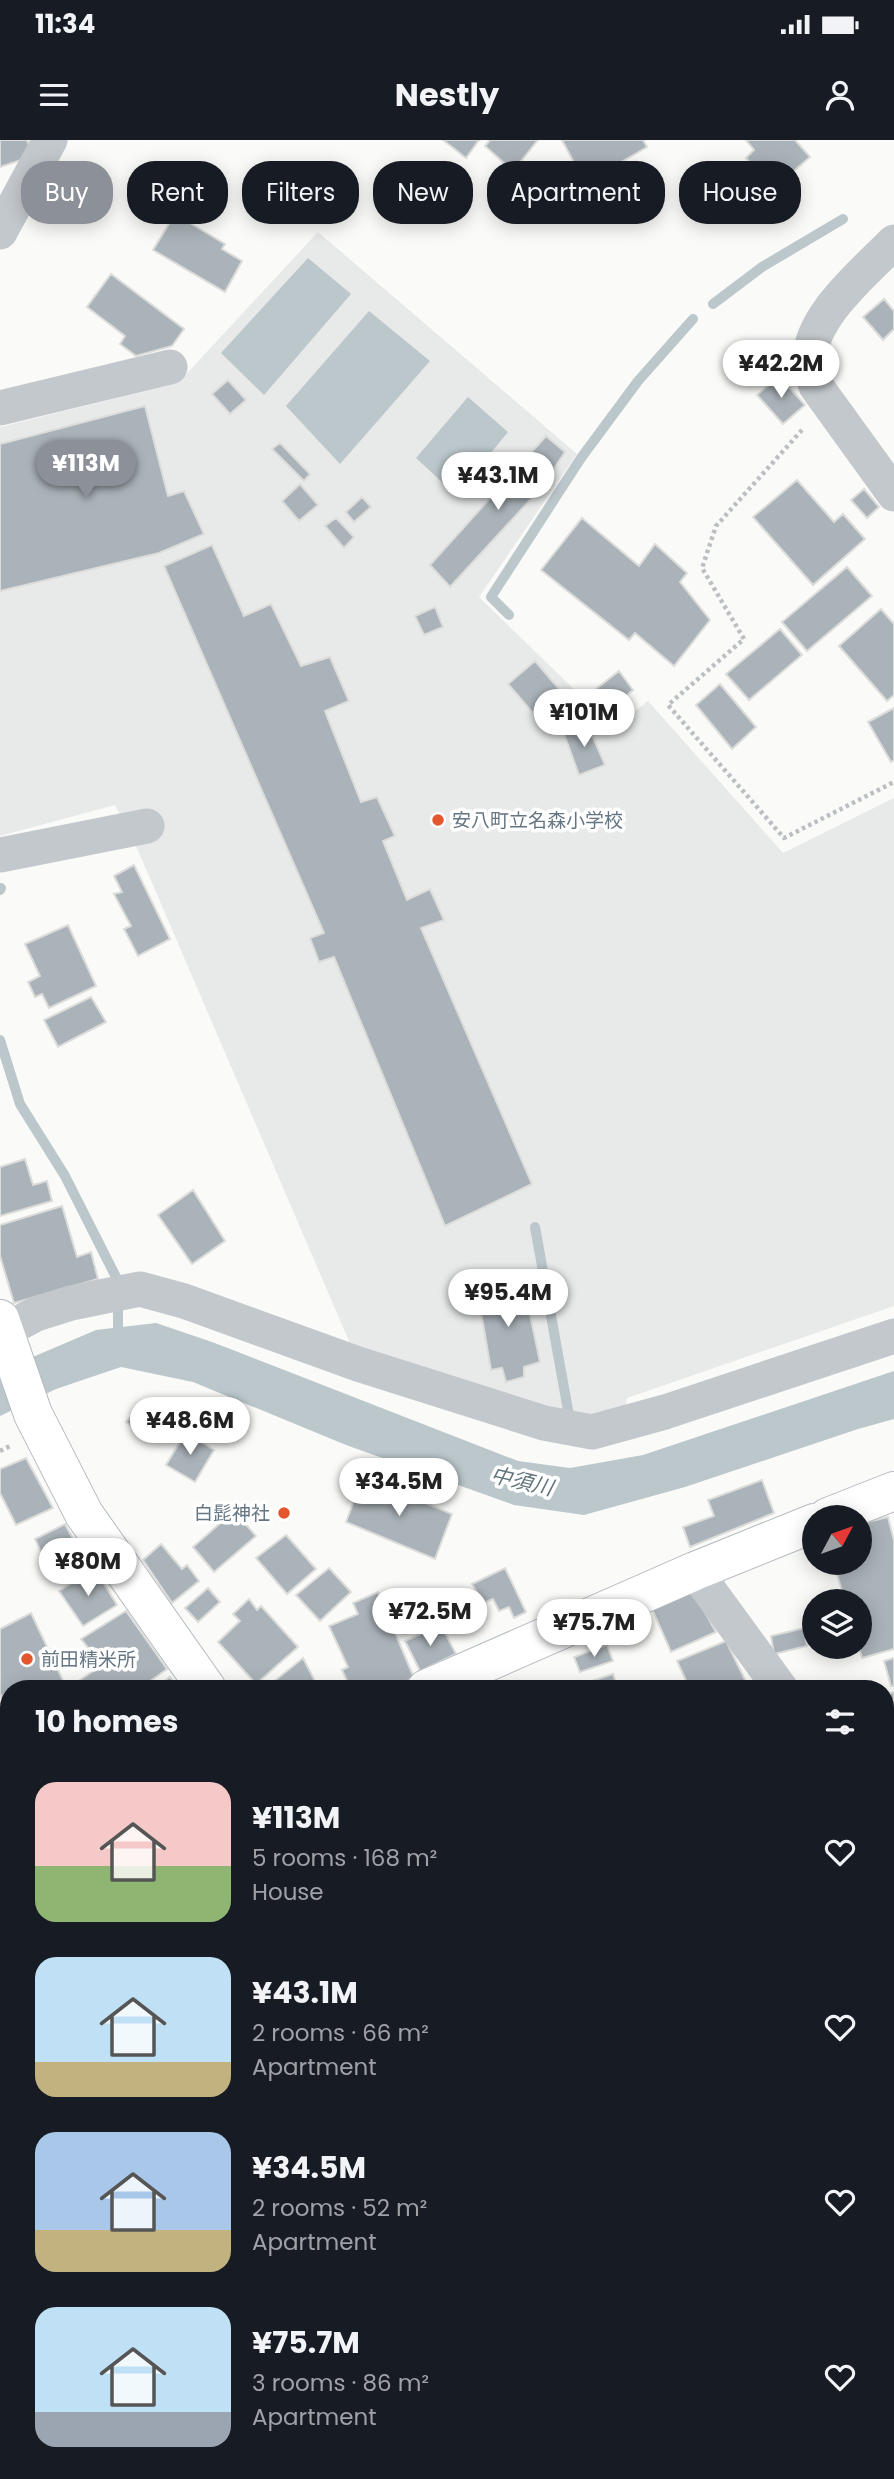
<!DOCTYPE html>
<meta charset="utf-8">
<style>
:root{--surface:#171b24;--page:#242831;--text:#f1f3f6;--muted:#9ea1a6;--accent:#8c9099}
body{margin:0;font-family:Poppins,"Noto Sans JP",sans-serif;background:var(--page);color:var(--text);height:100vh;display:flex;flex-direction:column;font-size:26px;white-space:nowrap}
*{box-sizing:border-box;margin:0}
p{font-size:23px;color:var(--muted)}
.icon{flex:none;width:38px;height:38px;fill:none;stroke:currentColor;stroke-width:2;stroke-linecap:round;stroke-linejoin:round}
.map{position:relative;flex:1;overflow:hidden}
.details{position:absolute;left:0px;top:1540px;width:894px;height:800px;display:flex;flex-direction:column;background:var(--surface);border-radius:28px 28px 0 0;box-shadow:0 4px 18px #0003}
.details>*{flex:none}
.top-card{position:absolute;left:21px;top:21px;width:852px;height:63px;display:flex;gap:14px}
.needle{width:46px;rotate:49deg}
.fabs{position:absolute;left:802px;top:1365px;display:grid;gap:14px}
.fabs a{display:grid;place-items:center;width:70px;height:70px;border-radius:50%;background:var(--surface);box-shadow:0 4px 18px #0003;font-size:35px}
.price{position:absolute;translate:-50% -60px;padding:0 16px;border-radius:24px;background:#fff;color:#222;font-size:23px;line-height:46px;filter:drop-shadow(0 2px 4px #0008)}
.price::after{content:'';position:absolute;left:50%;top:42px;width:21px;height:16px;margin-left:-10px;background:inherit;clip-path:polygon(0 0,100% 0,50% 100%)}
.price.current{background:var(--accent);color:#fff}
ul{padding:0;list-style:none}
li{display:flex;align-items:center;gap:21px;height:175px;padding:0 35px}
li span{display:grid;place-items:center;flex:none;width:196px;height:140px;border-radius:21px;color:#555}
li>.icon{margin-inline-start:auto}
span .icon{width:84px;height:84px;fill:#fffc;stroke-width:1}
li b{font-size:30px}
h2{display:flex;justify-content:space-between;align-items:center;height:84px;padding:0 35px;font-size:30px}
.pill{padding:0 24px;border-radius:28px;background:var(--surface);box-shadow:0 4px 18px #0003;font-size:24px;line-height:63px}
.pill.current{background:var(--accent);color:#fff}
.status{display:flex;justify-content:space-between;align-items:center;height:49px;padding:0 35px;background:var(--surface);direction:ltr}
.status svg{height:19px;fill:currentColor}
header{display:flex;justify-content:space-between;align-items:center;height:91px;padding:0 35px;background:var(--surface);font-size:32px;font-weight:700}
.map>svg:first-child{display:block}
.built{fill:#e8e9e9}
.water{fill:#bbc7cb}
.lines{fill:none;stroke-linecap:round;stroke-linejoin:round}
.stream{stroke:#bbc7cb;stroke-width:10}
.building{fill:#aab3b9;stroke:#dcdcda;stroke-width:2}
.secondary-casing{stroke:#b3babf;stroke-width:40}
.path{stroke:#bbbfc2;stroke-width:4.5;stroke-dasharray:3.5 3.5;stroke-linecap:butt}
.street{stroke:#c3c8cc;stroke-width:35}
.secondary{stroke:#fff;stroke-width:38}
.poi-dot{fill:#e4572e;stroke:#fff;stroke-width:2.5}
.labels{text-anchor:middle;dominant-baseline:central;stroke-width:7;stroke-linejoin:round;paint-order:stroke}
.poi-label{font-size:19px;fill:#657683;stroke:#fff;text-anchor:start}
.water-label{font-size:21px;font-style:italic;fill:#60757c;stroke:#fff}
</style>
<div class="status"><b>11:34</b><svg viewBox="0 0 49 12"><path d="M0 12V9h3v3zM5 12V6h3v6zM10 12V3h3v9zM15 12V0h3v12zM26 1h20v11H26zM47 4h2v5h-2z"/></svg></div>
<header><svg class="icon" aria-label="menu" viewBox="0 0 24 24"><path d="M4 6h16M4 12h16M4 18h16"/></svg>Nestly<svg class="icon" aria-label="person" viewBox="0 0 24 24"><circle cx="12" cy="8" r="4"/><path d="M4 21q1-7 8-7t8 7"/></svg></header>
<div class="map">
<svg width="894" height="2339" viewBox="0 0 894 2339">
<rect width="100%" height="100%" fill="#fafaf8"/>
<!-- built -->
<path class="built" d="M 318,92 L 577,314 L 479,457 L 614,588 L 648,561 L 783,713 L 894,658 L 894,1166 L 627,1258 L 624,1275 L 587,1282 L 352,1208 L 140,715 L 115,665 L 0,696 L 0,287 L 178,243 Z"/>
<!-- water -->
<path class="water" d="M 308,118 L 351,154 L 264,255 L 221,213 Z
M 369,171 L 430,221 L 340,324 L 286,266 Z
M 468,257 L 508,292 L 456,355 L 416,318 Z
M 156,1183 L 212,1202 L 518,1321 L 570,1328 L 643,1315 L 894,1231 L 894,1279 L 858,1289 L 685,1347 L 584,1375 L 514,1365 L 346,1305 L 193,1242 L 121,1227 L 56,1249 L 0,1276 L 0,1231 L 96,1190 Z"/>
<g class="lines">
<!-- stream -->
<path class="stream" d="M 713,164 L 762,127 L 843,79
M 509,475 L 491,457 L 581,318 L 638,241 L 693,179
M 0,750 L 1,748
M 0,900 L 20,964 L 65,1036 L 118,1141
M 535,1087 L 570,1281
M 118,1199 L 118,1163
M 0,2231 L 9,2246
M 51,2331 L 54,2339
M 559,2331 L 562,2339"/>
</g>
<!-- building -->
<path class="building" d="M 0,0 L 27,0 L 29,5 L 24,19 L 0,27 Z
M 443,0 L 479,0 L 466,18 Z
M 490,0 L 536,0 L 537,1 L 513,31 L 485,6 Z
M 562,0 L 643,0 L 647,7 L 585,43 Z
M 746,0 L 795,0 L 810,17 L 780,43 L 777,39 L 769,45 L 746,18 L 754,10 Z
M 175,74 L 225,104 L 222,109 L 242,121 L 225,152 L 153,110 Z
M 111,134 L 184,189 L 172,206 L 136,216 L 120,204 L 125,196 L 87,167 Z
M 884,159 L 894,171 L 894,189 L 883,200 L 863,177 Z
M 779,236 L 805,265 L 783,284 L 757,255 Z
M 228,240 L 246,260 L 230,274 L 212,254 Z
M 145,266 L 168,356 L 184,351 L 204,394 L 159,413 L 0,451 L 0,304 Z
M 546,296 L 565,312 L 542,347 L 450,447 L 430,425 Z
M 280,303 L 310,334 L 304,341 L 272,309 Z
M 797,340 L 834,382 L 843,374 L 865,399 L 813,445 L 753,377 Z
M 300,344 L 318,365 L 299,381 L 282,361 Z
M 864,349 L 879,367 L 867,378 L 851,360 Z
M 362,357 L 371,367 L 354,382 L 346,372 Z
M 336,378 L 354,397 L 344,408 L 325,386 Z
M 582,378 L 639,426 L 655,404 L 687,433 L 680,442 L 710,480 L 674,526 L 635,493 L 629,500 L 541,430 Z
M 212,405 L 244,476 L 271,464 L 301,526 L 330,517 L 349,561 L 325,571 L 361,662 L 377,657 L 395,696 L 383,701 L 407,760 L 430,749 L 444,780 L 421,788 L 532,1044 L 445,1086 L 334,817 L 319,822 L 310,798 L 324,793 L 164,426 Z
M 847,427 L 872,456 L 807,511 L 782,482 Z
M 435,467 L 443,487 L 424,495 L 415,476 Z
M 881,469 L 894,484 L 894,555 L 887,561 L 839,506 Z
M 780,489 L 802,515 L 749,560 L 726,534 Z
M 535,521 L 578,571 L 551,594 L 508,544 Z
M 619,531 L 633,550 L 606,572 L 591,553 Z
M 720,544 L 756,587 L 732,609 L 696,565 Z
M 894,568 L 894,620 L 891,622 L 868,582 Z
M 587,583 L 605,625 L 579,635 L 563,591 Z
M 134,725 L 170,799 L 138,816 L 124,789 L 131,786 L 114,754 L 122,752 L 114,736 Z
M 68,785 L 96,846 L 49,868 L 42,854 L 35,857 L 28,842 L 40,836 L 25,804 Z
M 91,857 L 106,882 L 58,907 L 44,880 Z
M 25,1019 L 33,1045 L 47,1041 L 52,1061 L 0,1076 L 0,1027 Z
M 193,1050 L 225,1101 L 192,1124 L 158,1075 Z
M 62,1066 L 77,1117 L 91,1112 L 98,1139 L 14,1163 L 0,1116 L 0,1085 Z
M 523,1141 L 540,1222 L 524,1227 L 524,1237 L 506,1242 L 502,1228 L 491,1230 L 477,1149 Z
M 132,1275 L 142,1282 L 136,1289 L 126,1282 Z
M 186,1292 L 214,1310 L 195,1342 L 166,1325 Z
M 26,1318 L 53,1368 L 16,1385 L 0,1353 L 0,1329 Z
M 363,1337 L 452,1374 L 435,1419 L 346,1382 Z
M 762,1340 L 774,1373 L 690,1407 L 683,1387 L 714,1376 L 708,1360 Z
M 234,1371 L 256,1396 L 214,1432 L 193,1407 Z
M 888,1377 L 894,1401 L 894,1509 L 862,1518 L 859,1507 L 859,1461 L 845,1461 L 834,1424 L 859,1423 L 859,1415 L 867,1413 L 859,1384 Z
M 65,1384 L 82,1416 L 50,1431 L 35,1399 Z
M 286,1395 L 316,1429 L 287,1454 L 256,1418 Z
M 161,1404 L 182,1429 L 187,1425 L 199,1441 L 172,1463 L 143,1420 Z
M 329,1428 L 351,1452 L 320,1481 L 296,1455 Z
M 505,1428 L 526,1472 L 514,1478 L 509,1467 L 499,1471 L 493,1459 L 483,1463 L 472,1444 Z
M 95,1429 L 117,1465 L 83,1486 L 59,1451 Z
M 208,1448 L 220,1462 L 198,1482 L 185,1468 Z
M 692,1449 L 716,1492 L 671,1512 L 652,1469 Z
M 378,1452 L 414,1538 L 389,1549 L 351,1549 L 342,1530 L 348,1527 L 329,1486 L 358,1474 L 353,1463 Z
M 249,1459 L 257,1470 L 261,1466 L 298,1507 L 256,1544 L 218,1502 L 240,1481 L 233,1474 Z
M 410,1468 L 419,1488 L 404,1494 L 395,1474 Z
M 126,1471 L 167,1529 L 139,1549 L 88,1549 L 80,1540 L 102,1525 L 81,1499 Z
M 31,1473 L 67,1549 L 9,1549 L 9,1571 L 0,1553 L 0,1489 Z
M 441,1485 L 456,1514 L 420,1531 L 405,1501 Z
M 804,1488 L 807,1506 L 774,1514 L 771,1496 Z
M 726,1501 L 749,1548 L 760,1544 L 762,1549 L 690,1549 L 677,1521 Z
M 607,1505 L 613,1521 L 580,1532 L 574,1517 Z
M 303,1518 L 319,1549 L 259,1549 L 271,1544 Z
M 894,1518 L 894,1546 L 891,1546 L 884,1521 Z
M 613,1534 L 618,1549 L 568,1549 Z
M 170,1537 L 179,1549 L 154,1549 Z
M 894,1552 L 894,1587 L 893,1587 L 886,1555 Z
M 894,1605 L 894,1727 L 886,1731 L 886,1608 Z
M 2,1621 L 9,1642 L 9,1671 L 0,1673 L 0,1622 Z
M 894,1771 L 894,1791 L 888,1792 L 886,1772 Z
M 0,1909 L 9,1927 L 9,1960 L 0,1963 Z
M 9,1988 L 9,2053 L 2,2057 L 0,2053 L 0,1993 Z
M 9,2060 L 9,2083 L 2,2086 L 0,2082 L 0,2064 Z
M 891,2085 L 894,2085 L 894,2123 L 886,2122 L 886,2100 L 890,2099 Z
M 886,2284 L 894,2284 L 894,2313 L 886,2313 Z
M 886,2325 L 886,2339 L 849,2339 L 850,2331 L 886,2331 Z"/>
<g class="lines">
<defs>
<path id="secondary" d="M 0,1179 L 33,1274 L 84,1374 L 207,1549
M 828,1377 L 894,1351
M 426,1549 L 695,1431 L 814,1383
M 0,1714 L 9,1712"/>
</defs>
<!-- secondary casing -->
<use href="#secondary" class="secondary-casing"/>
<!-- path -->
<path class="path" d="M 802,290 L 716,386 L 702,428 L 744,499 L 668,565 L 784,698 L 894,642
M 0,1311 L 10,1306"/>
<!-- street -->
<path class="street" d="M 0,92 L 50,0
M 894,102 C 865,132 806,179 810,225 C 810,232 814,239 816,246 L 894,354
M 0,268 L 170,227
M 0,715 L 147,686
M 0,1193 L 36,1174 L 71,1163 L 140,1149 L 184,1161 L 358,1224 L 544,1283 L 592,1292 L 665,1272 L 894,1196
M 695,1431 L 781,1549
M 0,1745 L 9,1738
M 886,1805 L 894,1804
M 0,1837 L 9,1867
M 886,1934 L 894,1934
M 0,2111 L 9,2106
M 215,2331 L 219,2339
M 817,2331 L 820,2339"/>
<!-- secondary -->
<use href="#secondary" class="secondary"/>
</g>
<!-- markers -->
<g class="poi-dot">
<circle cx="438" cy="680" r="7"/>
<circle cx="284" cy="1373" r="7"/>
<circle cx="27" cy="1519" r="7"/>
</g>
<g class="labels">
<!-- poi labels -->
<g class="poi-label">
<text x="452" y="680">安八町立名森小学校</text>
<text x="270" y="1373" text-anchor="end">白髭神社</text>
<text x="41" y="1519">前田精米所</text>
</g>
<!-- water labels -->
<g class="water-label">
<text transform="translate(522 1341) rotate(13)">中須川</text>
</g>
</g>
</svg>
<div class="fabs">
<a><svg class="needle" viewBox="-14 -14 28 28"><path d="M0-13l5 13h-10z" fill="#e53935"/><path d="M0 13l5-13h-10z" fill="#9ea1a6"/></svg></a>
<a><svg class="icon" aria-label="layers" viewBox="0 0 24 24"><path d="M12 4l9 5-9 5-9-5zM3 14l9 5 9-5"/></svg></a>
</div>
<b class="price" style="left:781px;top:260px">¥42.2M</b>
<b class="price current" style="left:86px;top:360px">¥113M</b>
<b class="price" style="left:498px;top:372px">¥43.1M</b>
<b class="price" style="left:584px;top:609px">¥101M</b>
<b class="price" style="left:508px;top:1189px">¥95.4M</b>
<b class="price" style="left:190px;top:1317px">¥48.6M</b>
<b class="price" style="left:399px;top:1378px">¥34.5M</b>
<b class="price" style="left:88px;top:1458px">¥80M</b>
<b class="price" style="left:430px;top:1508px">¥72.5M</b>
<b class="price" style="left:594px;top:1519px">¥75.7M</b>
<div class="top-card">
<a class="pill current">Buy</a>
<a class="pill">Rent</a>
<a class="pill">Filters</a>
<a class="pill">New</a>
<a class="pill">Apartment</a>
<a class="pill">House</a>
</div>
<section class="details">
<h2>10 homes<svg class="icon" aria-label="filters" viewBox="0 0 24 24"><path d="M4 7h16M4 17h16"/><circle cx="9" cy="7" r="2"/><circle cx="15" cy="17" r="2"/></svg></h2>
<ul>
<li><span style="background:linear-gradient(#f6c9c9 60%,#8fb573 0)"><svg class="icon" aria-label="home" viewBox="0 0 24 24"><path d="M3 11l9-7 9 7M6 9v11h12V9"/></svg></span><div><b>¥113M</b><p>5 rooms · 168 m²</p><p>House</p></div><svg class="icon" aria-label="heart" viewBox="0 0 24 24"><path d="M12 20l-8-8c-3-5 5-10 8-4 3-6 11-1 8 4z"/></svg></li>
<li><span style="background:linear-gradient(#bfe0f5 75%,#c2b280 0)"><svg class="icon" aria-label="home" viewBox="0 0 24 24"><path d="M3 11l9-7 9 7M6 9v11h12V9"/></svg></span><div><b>¥43.1M</b><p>2 rooms · 66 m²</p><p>Apartment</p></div><svg class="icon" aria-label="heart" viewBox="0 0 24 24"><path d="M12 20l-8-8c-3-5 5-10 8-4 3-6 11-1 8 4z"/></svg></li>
<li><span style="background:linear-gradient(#a9c7e8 70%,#c2b280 0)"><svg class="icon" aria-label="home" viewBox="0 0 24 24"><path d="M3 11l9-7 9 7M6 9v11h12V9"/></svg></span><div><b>¥34.5M</b><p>2 rooms · 52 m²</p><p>Apartment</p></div><svg class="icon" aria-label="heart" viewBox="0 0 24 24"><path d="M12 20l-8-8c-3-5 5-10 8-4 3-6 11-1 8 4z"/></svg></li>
<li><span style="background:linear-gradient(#bfe0f5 75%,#9aa5b1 0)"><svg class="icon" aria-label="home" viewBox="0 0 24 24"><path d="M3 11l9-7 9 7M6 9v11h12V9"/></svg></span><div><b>¥75.7M</b><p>3 rooms · 86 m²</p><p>Apartment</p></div><svg class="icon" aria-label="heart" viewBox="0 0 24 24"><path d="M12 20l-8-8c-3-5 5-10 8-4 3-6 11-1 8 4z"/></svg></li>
</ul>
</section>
</div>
